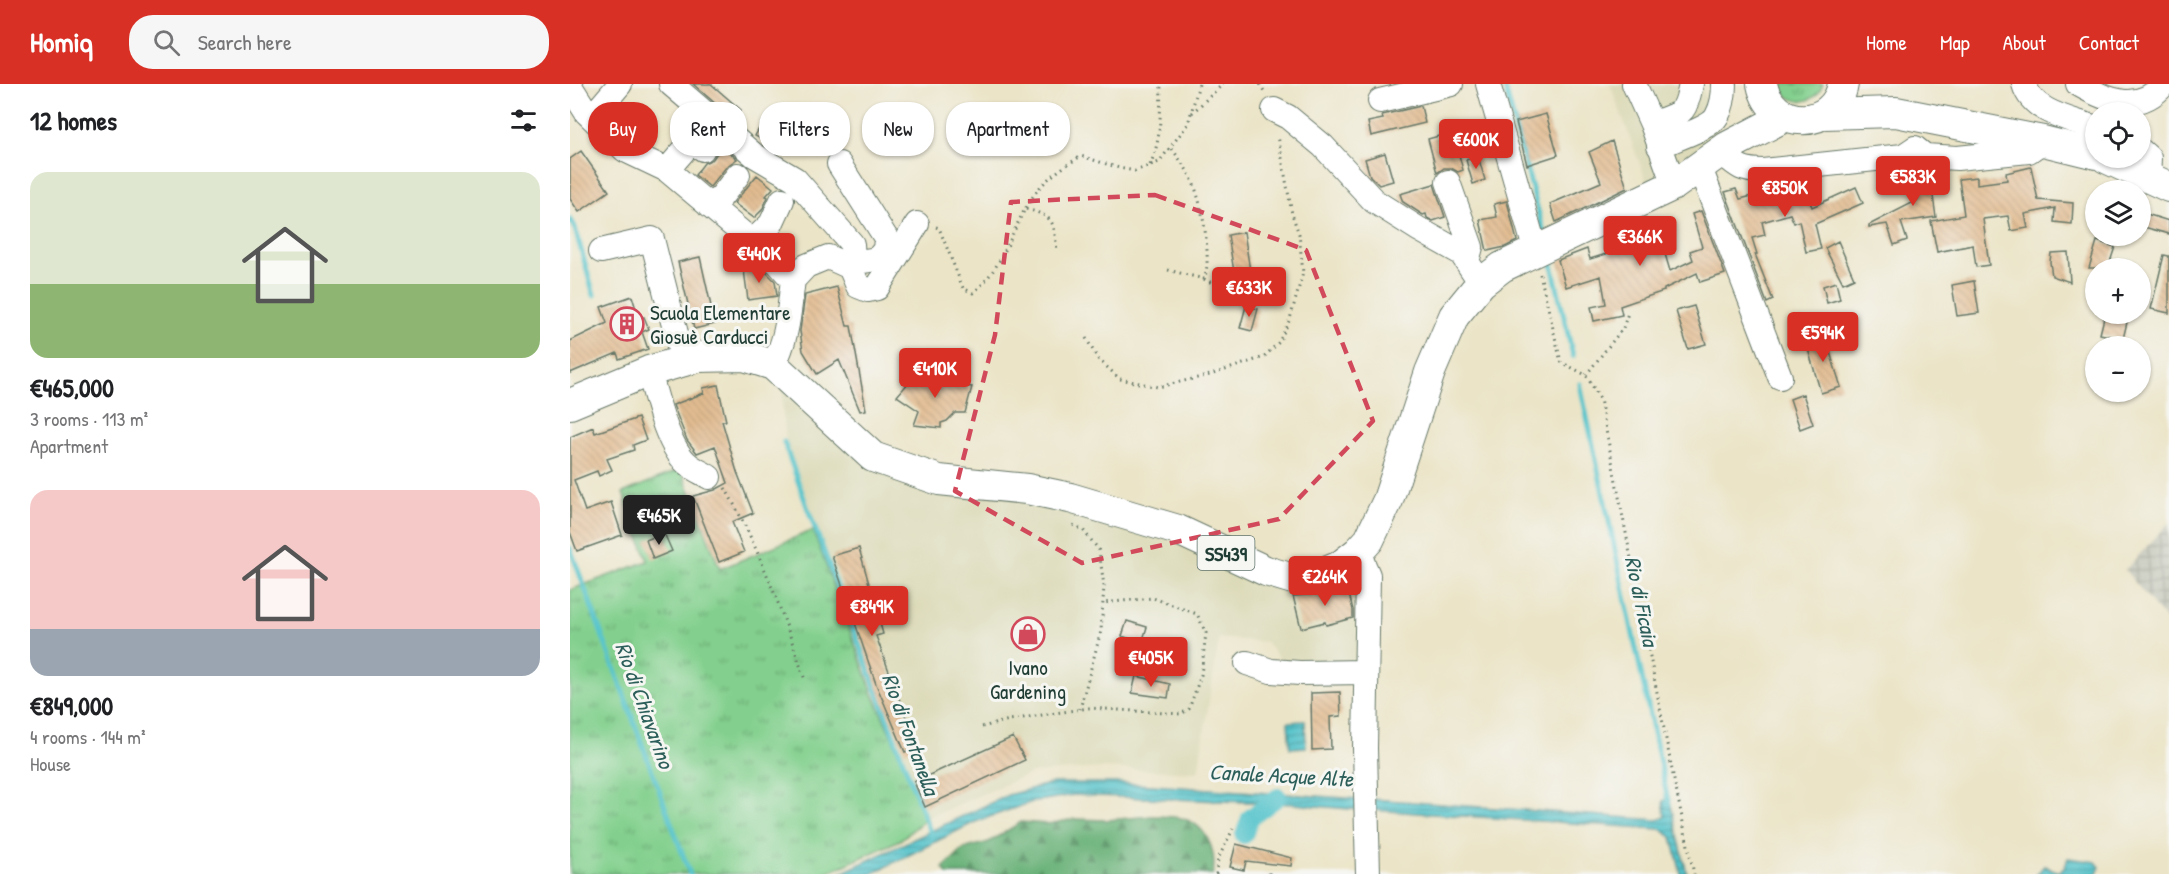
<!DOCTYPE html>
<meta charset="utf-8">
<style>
:root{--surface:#fff;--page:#f6f6f6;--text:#202124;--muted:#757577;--accent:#d93025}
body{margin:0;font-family:"Patrick Hand",sans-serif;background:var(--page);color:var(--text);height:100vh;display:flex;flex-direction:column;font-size:22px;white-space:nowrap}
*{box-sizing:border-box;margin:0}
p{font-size:20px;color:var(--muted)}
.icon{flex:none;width:33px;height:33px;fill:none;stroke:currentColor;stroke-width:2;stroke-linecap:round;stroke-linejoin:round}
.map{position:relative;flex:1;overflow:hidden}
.details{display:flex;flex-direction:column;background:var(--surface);width:570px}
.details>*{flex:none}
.hud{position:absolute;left:18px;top:18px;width:570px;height:54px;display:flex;gap:12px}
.controls{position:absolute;left:1515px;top:18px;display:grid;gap:12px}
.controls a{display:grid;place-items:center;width:66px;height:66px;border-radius:50%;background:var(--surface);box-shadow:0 2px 4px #0004;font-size:30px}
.price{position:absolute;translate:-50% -51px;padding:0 14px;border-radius:6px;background:var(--accent);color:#fff;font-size:20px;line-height:39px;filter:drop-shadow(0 2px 3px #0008)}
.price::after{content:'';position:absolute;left:50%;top:36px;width:18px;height:14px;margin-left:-9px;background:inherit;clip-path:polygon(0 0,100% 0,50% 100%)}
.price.on{background:#222;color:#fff}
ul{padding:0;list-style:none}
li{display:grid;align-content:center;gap:12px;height:318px;padding:0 30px}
li span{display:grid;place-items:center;height:186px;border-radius:18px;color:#555}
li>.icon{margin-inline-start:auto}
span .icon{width:108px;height:108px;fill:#fffc;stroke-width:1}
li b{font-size:26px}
h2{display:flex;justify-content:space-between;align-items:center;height:72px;padding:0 30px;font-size:26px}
.tag{padding:0 21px;border-radius:24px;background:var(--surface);box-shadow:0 2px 4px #0004;font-size:21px;line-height:54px}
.tag.on{background:var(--accent);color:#fff}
header{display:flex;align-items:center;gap:36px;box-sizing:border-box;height:84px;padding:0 30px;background:var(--accent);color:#fff}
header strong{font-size:28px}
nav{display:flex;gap:33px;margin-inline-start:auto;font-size:21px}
.search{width:420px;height:54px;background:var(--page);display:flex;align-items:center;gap:15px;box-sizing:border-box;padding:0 21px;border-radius:24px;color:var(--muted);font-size:22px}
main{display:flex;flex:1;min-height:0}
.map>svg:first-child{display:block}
.built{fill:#dcdab8}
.industrial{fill:url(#industrial-grid)}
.grass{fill:url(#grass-tufts);stroke:#518661;stroke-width:1.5}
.forest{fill:url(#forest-firs);stroke:#447856;stroke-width:1.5}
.water{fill:url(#water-rules);stroke:#3c8180;stroke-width:1.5}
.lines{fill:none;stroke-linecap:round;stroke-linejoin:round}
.stream{stroke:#58c5cc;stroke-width:5}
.canal{stroke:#58c5cc;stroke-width:18}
.building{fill:url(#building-back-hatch)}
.minor-casing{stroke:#667767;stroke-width:26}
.major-casing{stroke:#667767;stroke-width:32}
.path{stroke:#667767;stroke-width:3;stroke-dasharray:1.5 4.5;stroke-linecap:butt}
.minor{stroke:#fff;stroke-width:24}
.major{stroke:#fff;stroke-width:30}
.marked{fill:none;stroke:#d1495b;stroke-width:4.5;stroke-dasharray:12 8;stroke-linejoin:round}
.labels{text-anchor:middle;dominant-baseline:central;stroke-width:6;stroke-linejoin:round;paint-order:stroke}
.shield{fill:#f6f6f2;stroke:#60746d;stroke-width:1.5}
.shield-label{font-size:20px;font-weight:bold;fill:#1f3d34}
.poi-label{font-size:21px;fill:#1f3d34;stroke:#f6f6f2;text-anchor:start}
.water-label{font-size:22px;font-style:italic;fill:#2d5f5a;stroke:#f6f6f2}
</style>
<header>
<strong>Homiq</strong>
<div class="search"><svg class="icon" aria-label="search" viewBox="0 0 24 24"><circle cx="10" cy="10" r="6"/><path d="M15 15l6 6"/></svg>Search here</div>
<nav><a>Home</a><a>Map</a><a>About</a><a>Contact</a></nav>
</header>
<main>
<section class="details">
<h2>12 homes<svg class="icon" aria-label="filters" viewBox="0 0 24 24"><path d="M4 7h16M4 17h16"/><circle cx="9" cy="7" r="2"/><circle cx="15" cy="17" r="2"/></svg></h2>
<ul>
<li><span style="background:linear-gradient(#dfe7d0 60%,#8fb573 0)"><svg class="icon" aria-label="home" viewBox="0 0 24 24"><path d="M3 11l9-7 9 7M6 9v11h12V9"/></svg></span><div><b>€465,000</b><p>3 rooms · 113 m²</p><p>Apartment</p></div></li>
<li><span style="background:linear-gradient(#f6c9c9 75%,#9aa5b1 0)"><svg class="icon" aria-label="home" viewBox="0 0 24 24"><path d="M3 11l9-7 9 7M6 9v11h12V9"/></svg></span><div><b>€849,000</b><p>4 rooms · 144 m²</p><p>House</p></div></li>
</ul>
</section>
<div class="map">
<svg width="1599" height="790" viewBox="0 0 1599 790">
<defs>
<pattern id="industrial-grid" width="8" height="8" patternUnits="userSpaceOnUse" patternTransform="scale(1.5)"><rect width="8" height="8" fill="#c4c6b9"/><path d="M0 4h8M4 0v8" fill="none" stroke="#9fa297"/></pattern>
<pattern id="grass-tufts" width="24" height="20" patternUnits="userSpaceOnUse" patternTransform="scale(1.5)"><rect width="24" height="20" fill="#83d08e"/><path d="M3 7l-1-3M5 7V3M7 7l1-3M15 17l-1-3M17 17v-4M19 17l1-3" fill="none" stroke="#6baa75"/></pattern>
<pattern id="forest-firs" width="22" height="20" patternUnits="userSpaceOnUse" patternTransform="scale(1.5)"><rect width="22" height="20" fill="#6ab279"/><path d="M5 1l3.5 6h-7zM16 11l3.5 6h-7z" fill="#579264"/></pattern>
<pattern id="water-rules" width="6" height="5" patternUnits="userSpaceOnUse" patternTransform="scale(1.5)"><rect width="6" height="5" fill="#58c5cc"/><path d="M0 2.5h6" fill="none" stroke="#48a1a6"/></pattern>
<pattern id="building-back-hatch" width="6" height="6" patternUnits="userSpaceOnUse" patternTransform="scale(1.5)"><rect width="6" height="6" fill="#e2bc91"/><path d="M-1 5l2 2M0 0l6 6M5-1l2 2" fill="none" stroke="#c1a27e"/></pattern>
</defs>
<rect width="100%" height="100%" fill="#f6f6f2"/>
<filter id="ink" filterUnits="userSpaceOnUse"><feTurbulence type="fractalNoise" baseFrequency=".0167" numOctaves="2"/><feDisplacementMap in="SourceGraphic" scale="12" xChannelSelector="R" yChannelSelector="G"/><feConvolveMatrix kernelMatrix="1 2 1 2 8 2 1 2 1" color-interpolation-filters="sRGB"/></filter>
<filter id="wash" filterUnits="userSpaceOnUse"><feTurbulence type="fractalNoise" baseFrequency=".008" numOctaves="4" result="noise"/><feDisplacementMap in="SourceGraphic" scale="24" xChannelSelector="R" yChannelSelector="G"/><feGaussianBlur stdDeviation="1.35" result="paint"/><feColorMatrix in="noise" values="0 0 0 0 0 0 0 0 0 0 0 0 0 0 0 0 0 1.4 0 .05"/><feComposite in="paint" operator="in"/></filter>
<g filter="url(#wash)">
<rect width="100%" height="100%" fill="#ebe4c7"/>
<!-- built -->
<path class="built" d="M 1040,0 L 1131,0 L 1148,49 L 1149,57 L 1078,102 Z
M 212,299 L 305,384 L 502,419 L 663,480 L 788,488 L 789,581 L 713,579 L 696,558 L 649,554 L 628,688 L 529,684 L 461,689 L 357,734 L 303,610 L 243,446 L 232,400 L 217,363 L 212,321 Z"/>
<!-- industrial -->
<path class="industrial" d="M 1599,439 L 1599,540 L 1555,486 Z"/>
<!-- grass -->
<path class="grass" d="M 1209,0 L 1253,0 C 1245,23 1217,22 1209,0 Z
M 111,385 L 150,485 L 243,446 L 303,610 L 357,734 L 330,756 L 255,790 L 0,790 L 0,506 L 78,477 L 53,409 Z"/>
<!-- forest -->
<path class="forest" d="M 582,732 C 591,732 602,732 611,734 C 636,740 647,766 643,790 L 377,790 L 373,784 L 393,765 L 419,758 L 451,738 L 478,740 L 505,735 L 537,736 Z"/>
<!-- water -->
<path class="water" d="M 735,637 L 736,663 L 720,664 L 718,638 Z
M 483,699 L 550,699 L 790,715 L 789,726 L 724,720 L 503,711 L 462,718 L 405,738 L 301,790 L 269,790 L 438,711 Z
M 1099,713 L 1117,790 L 1111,790 L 1102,753 L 1090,745 L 803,726 L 803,715 L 1088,736 L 1095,733 L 1093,717 Z
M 1498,774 L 1526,778 L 1530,783 L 1526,790 L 1467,790 L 1474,782 L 1489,788 L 1495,782 Z"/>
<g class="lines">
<!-- stream -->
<path class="stream" d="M 934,0 L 974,149
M 0,136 L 4,141 L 24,211
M 980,172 L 1003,272
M 1010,300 L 1099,721
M 214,358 L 239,428 L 362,753
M 0,464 L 120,790"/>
<!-- canal -->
<path class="canal" d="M 674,751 L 680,734 L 708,713"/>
</g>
<g id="blocks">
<!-- building -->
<path class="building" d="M 123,0 L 141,0 L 171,26 L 163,35 Z
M 851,22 L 855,39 L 801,52 L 798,38 L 813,35 L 812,31 Z
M 976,30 L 988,71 L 957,81 L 946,38 Z
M 196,32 L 227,48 L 217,68 L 185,52 Z
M 883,48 L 893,86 L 888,88 L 881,84 L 874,84 L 867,89 L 858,55 Z
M 140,52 L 167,75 L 157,82 L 140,103 L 125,91 L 134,79 L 143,75 L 147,69 L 146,60 Z
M 1042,57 L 1057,104 L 986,138 L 980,120 L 1031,98 L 1019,68 Z
M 11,67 L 39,107 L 9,128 L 0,115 L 0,75 Z
M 815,69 L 823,97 L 809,101 L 800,92 L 795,75 Z
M 908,72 L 915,96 L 903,100 L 896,76 Z
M 1461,83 L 1468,116 L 1503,119 L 1502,140 L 1484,138 L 1485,124 L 1455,130 L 1458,144 L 1441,147 L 1438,132 L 1413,135 L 1419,181 L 1406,183 L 1403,161 L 1367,168 L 1361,137 L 1394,131 L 1389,95 L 1407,93 L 1407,100 L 1437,96 L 1436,89 Z
M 1367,90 L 1368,105 L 1362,105 L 1366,133 L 1331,138 L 1337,156 L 1324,161 L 1317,140 L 1299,143 L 1299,141 L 1348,116 L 1336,91 Z
M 187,91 L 203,104 L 196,112 L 198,113 L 192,126 L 184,134 L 164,119 Z
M 864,100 L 875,133 L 863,137 L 857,134 L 856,130 L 853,131 L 833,118 L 830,110 Z
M 1234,103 L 1242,123 L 1286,103 L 1293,119 L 1245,140 L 1251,165 L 1236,168 L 1229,137 L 1224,139 L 1220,130 L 1192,138 L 1195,151 L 1182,154 L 1187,170 L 1185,170 L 1203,216 L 1197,219 L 1155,108 L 1166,105 L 1170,115 L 1202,107 L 1205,116 Z
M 937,117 L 947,157 L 935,163 L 917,167 L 910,136 L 927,133 L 924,120 Z
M 1131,127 L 1155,190 L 1130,198 L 1127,189 L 1094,205 L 1094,207 L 1050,222 L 1052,231 L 1024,237 L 1021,223 L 1036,220 L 1031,192 L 996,203 L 988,176 L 1017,165 L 1020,175 L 1049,166 L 1044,151 L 1086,139 L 1100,187 L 1123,176 L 1120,167 L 1132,163 L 1122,130 Z
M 1570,128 L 1599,137 L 1599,150 L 1570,142 Z
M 674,148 L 681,193 L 665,194 L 658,151 Z
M 1268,157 L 1284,194 L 1273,199 L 1255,164 Z
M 1527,157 L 1545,163 L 1538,184 L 1519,184 Z
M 1498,168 L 1500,198 L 1482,192 L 1480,178 L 1481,169 Z
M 1594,171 L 1599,172 L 1599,229 L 1581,225 Z
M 130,173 L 145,240 L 124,245 L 108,178 Z
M 192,184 L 205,197 L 207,212 L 178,216 L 174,186 Z
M 1404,197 L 1409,229 L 1387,232 L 1382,201 Z
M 1266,198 L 1270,215 L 1257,219 L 1253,202 Z
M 267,203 L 277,242 L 281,242 L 296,326 L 290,327 L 269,276 L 247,290 L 233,267 L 230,247 L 235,211 Z
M 62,212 L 69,235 L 74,233 L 79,245 L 72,248 L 78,265 L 49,275 L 47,269 L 0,289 L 0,257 L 37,239 L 31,223 Z
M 676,222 L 688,225 L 682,247 L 670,244 Z
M 1124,222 L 1136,260 L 1118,265 L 1106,227 Z
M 1535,230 L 1559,230 L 1553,255 L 1530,250 Z
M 1254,249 L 1271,303 L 1251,309 L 1235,255 Z
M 352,283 L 366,298 L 402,303 L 395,329 L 385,329 L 377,337 L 371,339 L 371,344 L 344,341 L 349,327 L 327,312 Z
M 148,301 L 156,337 L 152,337 L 167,388 L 183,429 L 162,438 L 174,468 L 149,478 L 123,412 L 145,406 L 158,399 L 145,362 L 127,369 L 117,356 L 103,321 L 134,309 L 133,304 Z
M 1233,310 L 1243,340 L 1230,345 L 1220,315 Z
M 68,334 L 76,356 L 63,361 L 64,366 L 37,375 L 42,386 L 29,392 L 27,387 L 4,396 L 15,427 L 41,418 L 52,451 L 7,467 L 0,448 L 0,353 L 23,343 L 25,349 Z
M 94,449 L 102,467 L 83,475 L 76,456 Z
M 289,464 L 313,550 L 306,552 L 347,663 L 335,668 L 306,600 L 262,472 Z
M 776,498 L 783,526 L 783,534 L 756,541 L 755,538 L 731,544 L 723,512 L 748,510 Z
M 557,537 L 577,543 L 572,559 L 552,552 Z
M 566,592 L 600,600 L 598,614 L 562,609 Z
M 770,608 L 771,632 L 760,633 L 761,665 L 742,666 L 741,609 Z
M 443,653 L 455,676 L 355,723 L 344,698 Z
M 666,760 L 722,774 L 721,782 L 676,777 L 674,786 L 660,783 Z"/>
</g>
</g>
<g filter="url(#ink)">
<use href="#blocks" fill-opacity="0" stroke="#667767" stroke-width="1.5"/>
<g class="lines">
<defs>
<path id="minor" d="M 101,0 L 184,71 L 225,95 L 282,160 L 283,174 L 280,183
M 918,0 L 965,165
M 1064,0 L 1082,40
M 1454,0 C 1462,29 1501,35 1526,44
M 1508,0 C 1537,17 1569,30 1594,0
M 0,2 L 17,29 L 55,66 L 97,86 L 208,179 L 223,196 C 219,225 218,255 203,281
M 810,17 L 881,0
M 704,26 L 718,33 L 753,62 L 804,117 L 850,146 L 891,169 L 911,199
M 22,33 L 50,0
M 1089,62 C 1102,56 1141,44 1147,32 C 1152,23 1154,10 1154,0
M 1345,64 L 1355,72 L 1387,74 L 1459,67 L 1473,57
M 1570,66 L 1579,74 L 1578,93
M 1151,68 C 1167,82 1171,87 1193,87 L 1333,72 L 1345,64
M 269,80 L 316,154 L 315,166 L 307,175 L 294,177 L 283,174
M 1130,84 L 1210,293
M 97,86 L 123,56 L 133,65
M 878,98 L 901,163 L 897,178
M 1104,101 L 1082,40 C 1111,28 1115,33 1121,0
M 139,122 L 151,113 L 168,91
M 182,158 L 201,140 L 212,116
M 31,167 L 82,155 L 113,277
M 223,196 L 236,182 L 258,173 L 280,183 L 288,202 L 298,206 L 307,204 L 347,140
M 79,287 C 86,313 98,365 119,381 C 125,386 133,389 139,393
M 788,468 L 798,491 L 795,664 L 798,790
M 677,579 L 701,587 L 730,589 L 796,588"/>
<path id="major" d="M 1192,0 C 1201,47 1265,47 1273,0
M 1253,30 L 1326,28 L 1473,57 L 1526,70
M 1536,74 L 1599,103
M 0,320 L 79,287 L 128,273 L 174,272 L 203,281 L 303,373 L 369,396 L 457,405 L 500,414 L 608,446 L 696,487 L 723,495 L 742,494 L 770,482 L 788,468 L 799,456 L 818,416 L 860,288 L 884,232 L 911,199 L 932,183 L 1104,101 L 1157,63 L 1216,32"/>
</defs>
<!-- minor casing -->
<use href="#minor" class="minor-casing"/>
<!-- major casing -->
<use href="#major" class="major-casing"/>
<!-- path -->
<path class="path" d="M 690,0 L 695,9
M 622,29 L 653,0
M 580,81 C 592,55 590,27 591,0
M 456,125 C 486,133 483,138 487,166
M 366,143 L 369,144 L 393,204 L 403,209 C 437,179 439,148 462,114 C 474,95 492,84 511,72 L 549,84 L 565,87 L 589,78 L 618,40 L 629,0
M 598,186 L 634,195 C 643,174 631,110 619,90 C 614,81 607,72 601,63
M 970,190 L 991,278 L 1016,291 L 1030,315 L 1103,691 L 1124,790
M 634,195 L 650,203
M 516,254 L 528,275 L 550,295 L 588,303 L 640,291 L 694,273 L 709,258 L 720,235 L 733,189 L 729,150 L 722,130 L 708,52
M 1016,291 L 1053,244 L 1058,229
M 155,404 C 190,465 213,530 235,596
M 503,441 L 513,446 L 529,466 L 534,502 L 531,547 L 510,625
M 412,643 L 439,636 L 519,624 L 611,630 L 619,625 L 631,591 L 636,549 L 627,530 L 583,514 L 532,519
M 646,790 L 648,775 L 663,745
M 699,790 L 699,788"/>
<!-- minor -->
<use href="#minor" class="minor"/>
<!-- major -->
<use href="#major" class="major"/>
</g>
</g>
<!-- marked area -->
<path class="marked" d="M 585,111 L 736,166 L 803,337 L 709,435 L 512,479 L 385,407 L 425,251 L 441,118 Z"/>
<!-- icons -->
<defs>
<symbol id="building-ring" viewBox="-11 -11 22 22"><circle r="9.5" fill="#f6f6f2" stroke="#d1495b" stroke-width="1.5"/><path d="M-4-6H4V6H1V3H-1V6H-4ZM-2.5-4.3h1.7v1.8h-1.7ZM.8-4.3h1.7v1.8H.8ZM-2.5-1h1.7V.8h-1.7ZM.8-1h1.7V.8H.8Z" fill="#d1495b"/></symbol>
<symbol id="shop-ring" viewBox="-11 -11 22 22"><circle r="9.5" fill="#f6f6f2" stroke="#d1495b" stroke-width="1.5"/><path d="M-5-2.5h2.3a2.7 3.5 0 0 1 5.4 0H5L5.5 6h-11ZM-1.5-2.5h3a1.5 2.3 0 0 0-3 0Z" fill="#d1495b"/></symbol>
</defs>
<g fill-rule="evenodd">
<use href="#building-ring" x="38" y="221" width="38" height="38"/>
<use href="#shop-ring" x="439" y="531" width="38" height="38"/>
</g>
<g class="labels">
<!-- shield labels -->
<rect class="shield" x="627.5" y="452" width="57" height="34" rx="4.5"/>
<g class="shield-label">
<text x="656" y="469">SS439</text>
</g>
<!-- poi labels -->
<g class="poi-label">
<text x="80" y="228">Scuola Elementare<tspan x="80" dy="24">Giosuè Carducci</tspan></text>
<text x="458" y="583" text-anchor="middle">Ivano<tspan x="458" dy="24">Gardening</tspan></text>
</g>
<!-- water labels -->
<g class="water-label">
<text transform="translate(1072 517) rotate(78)">Rio di Ficaia</text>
<text transform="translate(75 621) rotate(70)">Rio di Chiavarino</text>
<text transform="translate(341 650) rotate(70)">Rio di Fontanella</text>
<text transform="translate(711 691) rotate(3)">Canale Acque Alte</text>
</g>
</g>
</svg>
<div class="controls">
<a><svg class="icon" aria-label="locate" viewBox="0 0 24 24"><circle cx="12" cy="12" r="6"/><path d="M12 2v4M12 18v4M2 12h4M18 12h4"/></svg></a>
<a><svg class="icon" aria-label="layers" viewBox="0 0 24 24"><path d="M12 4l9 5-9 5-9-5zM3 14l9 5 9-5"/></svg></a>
<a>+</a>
<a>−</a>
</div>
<b class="price" style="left:906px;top:86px">€600K</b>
<b class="price" style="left:1343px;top:123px">€583K</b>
<b class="price" style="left:1215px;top:134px">€850K</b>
<b class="price" style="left:1070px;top:183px">€366K</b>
<b class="price" style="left:189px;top:200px">€440K</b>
<b class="price" style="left:679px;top:234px">€633K</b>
<b class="price" style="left:1253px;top:279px">€594K</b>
<b class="price" style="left:365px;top:315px">€410K</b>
<b class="price on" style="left:89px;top:462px">€465K</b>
<b class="price" style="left:755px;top:523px">€264K</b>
<b class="price" style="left:302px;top:553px">€849K</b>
<b class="price" style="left:581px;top:604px">€405K</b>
<div class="hud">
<a class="tag on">Buy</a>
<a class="tag">Rent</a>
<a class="tag">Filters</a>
<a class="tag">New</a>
<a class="tag">Apartment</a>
</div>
</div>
</main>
